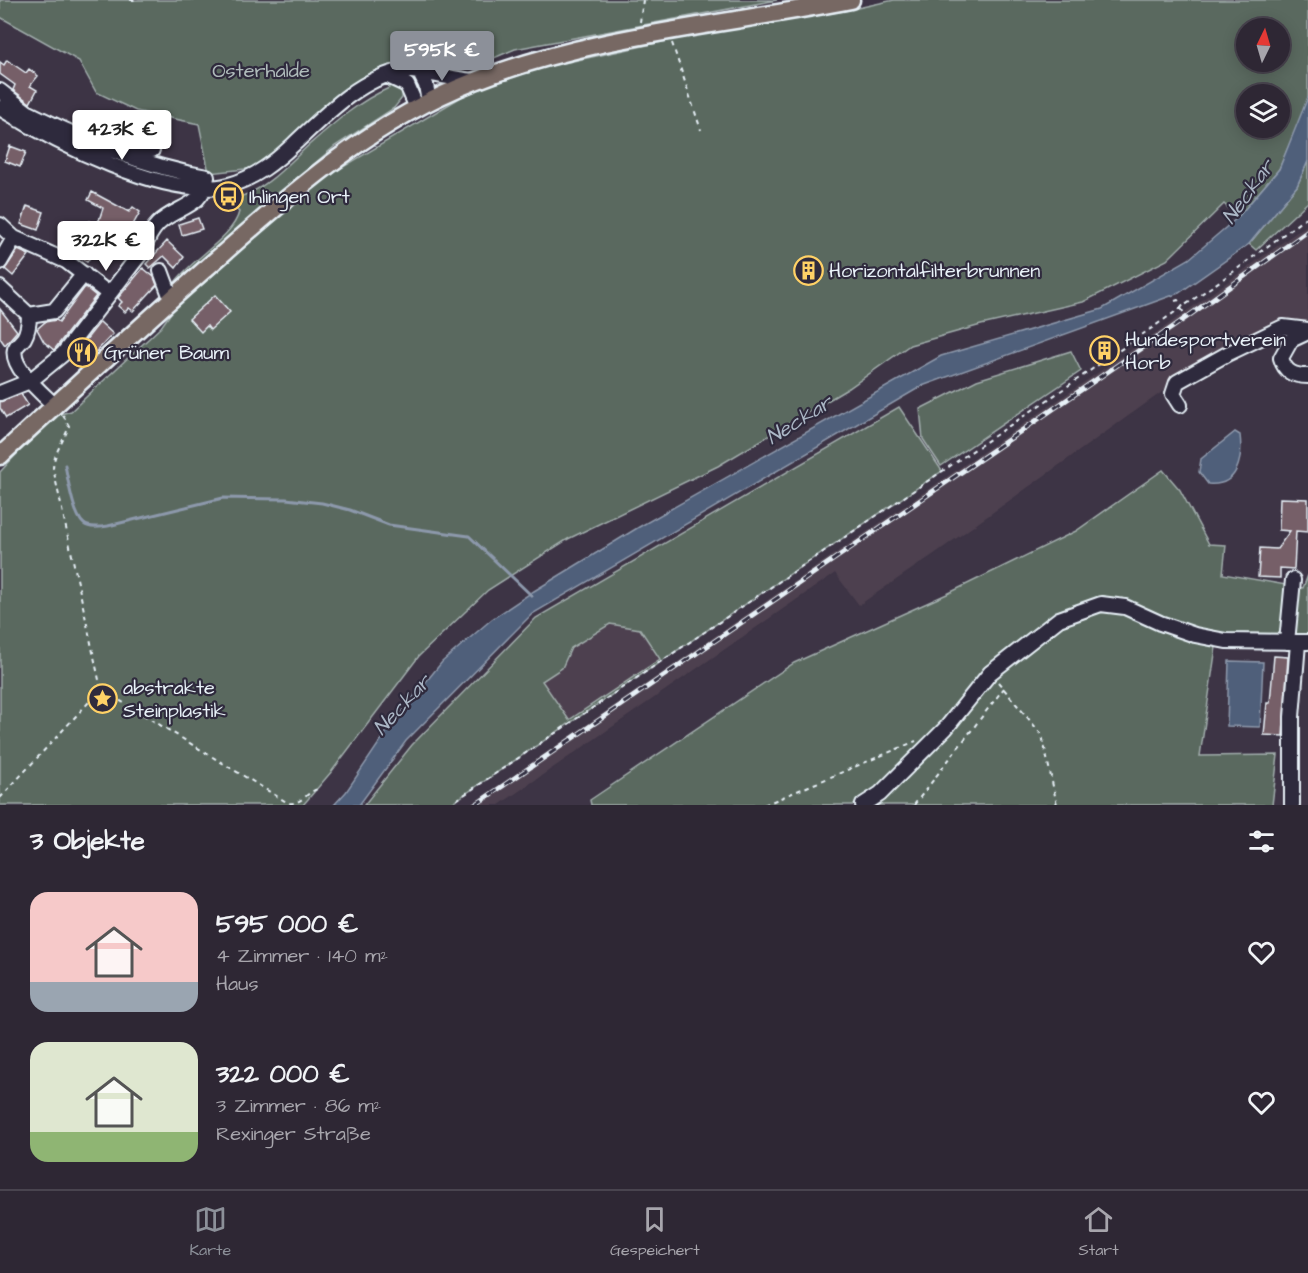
<!DOCTYPE html>
<html lang="de">
<meta charset="utf-8">
<style>
:root{--surface:#2e2734;--page:#3a3340;--text:#f1f3f6;--muted:#a7a5ac;--line:#49444f;--accent:#8c9099}
body{margin:0;font-family:"Architects Daughter",sans-serif;background:var(--page);color:var(--text);height:100vh;display:flex;flex-direction:column;font-size:22px;white-space:nowrap}
*{box-sizing:border-box;margin:0}
p{font-size:20px;color:var(--muted)}
.icon{flex:none;width:33px;height:33px;fill:none;stroke:currentColor;stroke-width:2;stroke-linecap:round;stroke-linejoin:round}
.map{position:relative;height:805px;overflow:hidden}
.details{display:flex;flex-direction:column;background:var(--surface);flex:1}
.details>*{flex:none}
.needle{width:39px;rotate:5deg}
.tools{position:absolute;left:1236px;top:18px;display:grid;gap:12px}
.tools a{display:grid;place-items:center;width:54px;height:54px;border-radius:50%;background:var(--surface);box-shadow:0 3px 15px #0003,0 0 0 2px var(--line);font-size:30px}
.price{position:absolute;translate:-50% -51px;padding:0 14px;border-radius:6px;background:#fff;color:#222;font-size:20px;line-height:39px;filter:drop-shadow(0 2px 3px #0008)}
.price::after{content:'';position:absolute;left:50%;top:36px;width:18px;height:14px;margin-left:-9px;background:inherit;clip-path:polygon(0 0,100% 0,50% 100%)}
.price.active{background:var(--accent);color:#fff}
ul{padding:0;list-style:none}
li{display:flex;align-items:center;gap:18px;height:150px;padding:0 30px}
li span{display:grid;place-items:center;flex:none;width:168px;height:120px;border-radius:18px;color:#555}
li>.icon{margin-inline-start:auto}
span .icon{width:72px;height:72px;fill:#fffc;stroke-width:1}
li b{font-size:26px}
h2{display:flex;justify-content:space-between;align-items:center;height:72px;padding:0 30px;font-size:26px}
.tabs{display:flex;justify-content:space-around;align-items:center;height:84px;border-top:2px solid var(--line);background:var(--surface);font-size:16px;color:var(--muted)}
.tabs a{display:grid;justify-items:center;gap:3px}
.tabs .active{color:var(--accent)}
.map>svg:first-child{display:block}
.built{fill:#4e414f}
.green{fill:#5a695f;stroke:#a1adac;stroke-width:1.5;fill-rule:evenodd}
.water{fill:#505f7a;stroke:#8d99ac;stroke-width:1.5}
.lines{fill:none;stroke-linecap:round;stroke-linejoin:round}
.stream{stroke:#8d99ac;stroke-width:3}
.building{fill:#765e67;stroke:#e8f1f8;stroke-width:1.5}
.minor-casing{stroke:#e8f1f8;stroke-width:18}
.major-casing{stroke:#e8f1f8;stroke-width:21}
.path{stroke:#e8f1f8;stroke-width:2;stroke-dasharray:4.5 4.5;stroke-linecap:butt}
.minor{stroke:#2f2a3d;stroke-width:14}
.major{stroke:#776864;stroke-width:16}
.rail-casing{stroke:#e8f1f8;stroke-width:5}
.rail{stroke:#2f2a3d;stroke-width:3;stroke-dasharray:9;stroke-linecap:butt}
.labels{text-anchor:middle;dominant-baseline:central;stroke-width:4.5;stroke-linejoin:round;paint-order:stroke}
.park-label{font-size:20px;fill:#afbbbb;stroke:#2f2a3d}
.poi-label{font-size:20px;fill:#e8f1f8;stroke:#2f2a3d;text-anchor:start}
.water-label{font-size:21px;font-style:italic;fill:#abb7c6;stroke:#2f2a3d}
</style>
<div class="map">
<svg width="1308" height="805" viewBox="0 0 1308 805">
<rect width="100%" height="100%" fill="#3d3445"/>
<filter id="ink" filterUnits="userSpaceOnUse"><feTurbulence type="fractalNoise" baseFrequency=".0167" numOctaves="2"/><feDisplacementMap in="SourceGraphic" scale="12" xChannelSelector="R" yChannelSelector="G"/><feConvolveMatrix kernelMatrix="1 2 1 2 8 2 1 2 1" color-interpolation-filters="sRGB"/></filter>
<g filter="url(#ink)">
<!-- built -->
<path class="built" d="M 1308,224 L 1308,341 L 1286,322 L 1183,377 L 937,552 L 859,605 L 835,573 L 499,805 L 470,805 L 1170,323 Z
M 610,624 L 640,629 L 661,659 L 569,720 L 542,681 L 562,668 L 571,648 Z"/>
<!-- green -->
<path class="green" d="M 0,0 L 777,0 L 515,49 L 475,66 L 459,69 L 409,62 L 388,66 L 341,93 L 278,151 L 254,168 L 209,173 L 199,124 L 136,111 L 96,92 L 79,61 L 0,17 Z
M 894,0 L 1308,0 L 1308,97 L 1306,106 L 1279,169 L 1238,217 L 1224,204 L 1167,260 L 1083,302 L 981,325 L 910,345 L 849,388 L 718,466 L 568,539 L 488,590 L 419,656 L 332,771 L 303,805 L 0,805 L 0,472 L 51,417 L 71,411 L 161,327 L 173,310 L 316,183 L 463,96 L 517,73 L 690,36 L 844,11 ZM 1246,28 L 1280,28 L 1280,62 L 1246,62 ZM 1246,94 L 1280,94 L 1280,128 L 1246,128 Z
M 388,83 L 399,87 L 402,91 L 402,98 L 394,108 L 335,146 L 173,285 C 188,261 233,238 239,212 L 231,204 L 236,198 C 265,191 288,164 310,144 C 334,123 359,101 389,88 Z
M 1308,161 L 1308,202 L 1256,250 L 1249,244 L 1297,186 Z
M 1071,351 L 1081,371 L 941,466 L 923,439 L 920,409 L 977,380 Z
M 899,407 L 942,471 L 449,805 L 364,805 L 412,745 L 536,618 ZM 610,624 L 640,629 L 660,659 L 569,720 L 542,681 L 562,668 L 571,648 Z
M 1163,470 L 1180,490 L 1209,544 L 1226,545 L 1223,574 L 1303,588 L 1308,575 L 1308,648 L 1216,647 L 1200,756 L 1278,755 L 1272,805 L 591,805 L 590,800 L 794,663 L 947,594 L 1076,531 Z"/>
<!-- water -->
<path class="water" d="M 1308,97 L 1308,161 L 1297,186 L 1249,244 L 1179,293 L 922,386 L 532,614 L 406,741 L 359,805 L 334,805 L 346,792 L 394,721 L 442,662 L 492,619 L 534,591 L 639,527 L 941,356 L 1102,309 L 1189,259 L 1238,217 L 1279,169 Z
M 1235,432 L 1240,435 C 1243,459 1238,487 1208,484 L 1199,472 L 1201,459 Z
M 1229,661 L 1263,662 L 1260,727 L 1227,726 Z"/>
<g class="lines">
<!-- stream -->
<path class="stream" d="M 65,465 C 68,479 73,515 84,524 C 90,529 101,527 108,526 L 223,498 L 286,499 L 322,503 L 350,510 L 389,525 L 469,536 L 532,596"/>
</g>
<!-- building -->
<path class="building" d="M 7,60 L 26,73 L 29,69 L 38,76 L 30,86 L 37,90 L 30,103 L 13,90 L 15,85 L 0,74 L 0,62 L 4,65 Z
M 91,118 L 147,127 L 147,125 L 163,128 L 159,145 L 154,141 L 117,135 L 118,131 L 99,127 L 98,134 L 96,134 L 88,131 Z
M 10,146 L 26,152 L 20,167 L 5,161 Z
M 92,192 L 129,212 L 133,207 L 140,212 L 129,232 L 112,223 L 87,262 L 70,252 L 73,249 L 66,244 L 79,223 L 86,227 L 90,221 L 97,226 L 103,208 L 88,200 Z
M 27,206 L 44,212 L 38,230 L 21,224 Z
M 198,218 L 202,229 L 182,235 L 179,224 Z
M 167,241 L 184,257 L 176,268 L 164,256 L 150,268 L 146,264 Z
M 18,250 L 29,255 L 13,276 L 5,269 Z
M800 272a8 8 0 1 1 16 0a8 8 0 1 1-16 0Z
M 143,268 L 154,277 L 157,285 L 133,311 L 129,308 L 125,312 L 118,306 L 122,302 L 118,298 Z
M 85,287 L 96,296 L 54,350 L 44,342 L 37,329 L 45,322 L 56,320 L 59,322 Z
M 215,295 L 230,312 L 210,330 L 207,326 L 201,332 L 189,319 Z
M 0,309 L 17,331 L 5,345 L 0,338 Z
M 100,322 L 113,334 L 84,364 L 74,355 Z
M 21,394 L 28,405 L 6,418 L 0,408 L 0,402 Z
M 1280,498 L 1308,499 L 1308,532 L 1296,531 L 1294,569 L 1280,568 L 1280,578 L 1258,577 L 1260,548 L 1277,549 L 1290,531 L 1279,530 Z
M 1274,656 L 1288,657 L 1283,736 L 1264,735 L 1267,703 L 1270,703 Z"/>
<g class="lines">
<defs>
<path id="minor" d="M 420,73 L 426,85 L 429,102
M 388,76 L 407,85 L 417,108
M 0,91 L 27,112
M 0,108 C 52,140 168,202 229,185 C 255,178 275,162 294,144 C 324,116 360,78 402,71 C 416,69 456,80 474,81
M 105,142 L 152,150
M 0,225 L 14,238 L 66,261 L 109,294
M 0,262 L 14,238
M 161,271 L 171,298
M 0,288 L 29,315
M 1308,332 L 1291,340 L 1281,358 C 1285,372 1293,376 1308,376
M 0,393 L 30,381 L 63,354 L 144,249 C 147,239 151,231 158,224 C 177,205 203,209 207,177 C 142,166 86,141 27,112 L 19,120
M 1180,405 L 1173,394 L 1177,382 L 1227,354 L 1283,327 L 1308,330
M 55,406 C 43,394 10,367 15,349 C 17,344 21,342 24,338 C 28,331 29,323 29,315 L 54,311 L 84,274
M 1287,642 L 1293,580
M 863,805 L 880,794 L 946,728 L 990,673 L 1059,619 L 1101,604 L 1125,607 L 1160,623 L 1195,635 L 1226,641 L 1308,642
M 1292,805 L 1292,717 L 1298,643"/>
<path id="major" d="M 0,456 C 72,390 144,322 218,258 C 298,187 375,120 475,81 C 595,34 726,25 851,0"/>
</defs>
<!-- minor casing -->
<use href="#minor" class="minor-casing"/>
<!-- major casing -->
<use href="#major" class="major-casing"/>
<!-- path -->
<path class="path" d="M 130,0 L 138,0
M 640,22 L 643,0
M 672,43 L 701,130
M 1175,301 L 1178,300 L 1183,307
M 1181,308 L 1185,315
M 63,415 L 69,426 C 64,441 54,452 53,468 L 101,689 L 288,803 C 302,805 306,792 318,789
M 998,682 L 1042,735 L 1057,805
M 0,798 L 101,689
M 449,805 L 1046,401 L 1233,272 L 1308,216
M 764,805 L 916,741
M 914,805 L 1004,688"/>
<!-- minor -->
<use href="#minor" class="minor"/>
<!-- major -->
<use href="#major" class="major"/>
<defs>
<path id="rail" d="M 475,805 L 1173,327 L 1308,231"/>
</defs>
<!-- rail casing -->
<use href="#rail" class="rail-casing"/>
<!-- rail -->
<use href="#rail" class="rail"/>
</g>
</g>
<!-- icons -->
<defs>
<symbol id="bus-ring" viewBox="-11 -11 22 22"><circle r="9.5" fill="#2f2a3d" stroke="#ffd166" stroke-width="1.5"/><path d="M-5-6H5V4H4V6H2V4H-2V6H-4V4H-5ZM-3.5-4V0h7V-4ZM-3.5 1.2v1.5H-2V1.2ZM2 1.2v1.5H3.5V1.2Z" fill="#ffd166"/></symbol>
<symbol id="building-ring" viewBox="-11 -11 22 22"><circle r="9.5" fill="#2f2a3d" stroke="#ffd166" stroke-width="1.5"/><path d="M-4-6H4V6H1V3H-1V6H-4ZM-2.5-4.3h1.7v1.8h-1.7ZM.8-4.3h1.7v1.8H.8ZM-2.5-1h1.7V.8h-1.7ZM.8-1h1.7V.8H.8Z" fill="#ffd166"/></symbol>
<symbol id="restaurant-ring" viewBox="-11 -11 22 22"><circle r="9.5" fill="#2f2a3d" stroke="#ffd166" stroke-width="1.5"/><path d="M-5-6h1v4h1v-4h1v4h1v-4h1v5L-1.5 .5V6h-2V.5L-5-1ZM5-6V6H3V1.5H1.5Q1.5-4 5-6Z" fill="#ffd166"/></symbol>
<symbol id="sight-ring" viewBox="-11 -11 22 22"><circle r="9.5" fill="#2f2a3d" stroke="#ffd166" stroke-width="1.5"/><path d="M0-6L1.8-2.2L6-1.7L2.9 1.2L3.7 5.4L0 3.3L-3.7 5.4L-2.9 1.2L-6-1.7L-1.8-2.2Z" fill="#ffd166"/></symbol>
</defs>
<g fill-rule="evenodd">
<use href="#bus-ring" x="212" y="180" width="33" height="33"/>
<use href="#building-ring" x="792" y="254" width="33" height="33"/>
<use href="#building-ring" x="1088" y="334" width="33" height="33"/>
<use href="#restaurant-ring" x="66" y="336" width="33" height="33"/>
<use href="#sight-ring" x="86" y="682" width="33" height="33"/>
</g>
<g class="labels">
<!-- park labels -->
<g class="park-label">
<text x="261" y="71">Osterhalde</text>
</g>
<!-- poi labels -->
<g class="poi-label">
<text x="249" y="197">Ihlingen Ort</text>
<text x="829" y="271">Horizontalfilterbrunnen</text>
<text x="1125" y="340">Hundesportverein<tspan x="1125" dy="23">Horb</tspan></text>
<text x="104" y="353">Grüner Baum</text>
<text x="123" y="688">abstrakte<tspan x="123" dy="23">Steinplastik</tspan></text>
</g>
<!-- water labels -->
<g class="water-label">
<text transform="translate(1248 192) rotate(-54)">Neckar</text>
<text transform="translate(799 420) rotate(-32)">Neckar</text>
<text transform="translate(402 705) rotate(-47)">Neckar</text>
</g>
</g>
</svg>
<div class="tools">
<a><svg class="needle" viewBox="-14 -14 28 28"><path d="M0-13l5 13h-10z" fill="#e53935"/><path d="M0 13l5-13h-10z" fill="#a7a5ac"/></svg></a>
<a><svg class="icon" aria-label="layers" viewBox="0 0 24 24"><path d="M12 4l9 5-9 5-9-5zM3 14l9 5 9-5"/></svg></a>
</div>
<b class="price active" style="left:442px;top:82px">595K €</b>
<b class="price" style="left:122px;top:161px">423K €</b>
<b class="price" style="left:106px;top:272px">322K €</b>
</div>
<section class="details">
<h2>3 Objekte<svg class="icon" aria-label="filters" viewBox="0 0 24 24"><path d="M4 7h16M4 17h16"/><circle cx="9" cy="7" r="2"/><circle cx="15" cy="17" r="2"/></svg></h2>
<ul>
<li><span style="background:linear-gradient(#f6c9c9 75%,#9aa5b1 0)"><svg class="icon" aria-label="home" viewBox="0 0 24 24"><path d="M3 11l9-7 9 7M6 9v11h12V9"/></svg></span><div><b>595 000 €</b><p>4 Zimmer · 140 m²</p><p>Haus</p></div><svg class="icon" aria-label="heart" viewBox="0 0 24 24"><path d="M12 20l-8-8c-3-5 5-10 8-4 3-6 11-1 8 4z"/></svg></li>
<li><span style="background:linear-gradient(#dfe7d0 75%,#8fb573 0)"><svg class="icon" aria-label="home" viewBox="0 0 24 24"><path d="M3 11l9-7 9 7M6 9v11h12V9"/></svg></span><div><b>322 000 €</b><p>3 Zimmer · 86 m²</p><p>Rexinger Straße</p></div><svg class="icon" aria-label="heart" viewBox="0 0 24 24"><path d="M12 20l-8-8c-3-5 5-10 8-4 3-6 11-1 8 4z"/></svg></li>
</ul>
</section>
<nav class="tabs">
<a class="active"><svg class="icon" aria-label="map" viewBox="0 0 24 24"><path d="M3 6l6-2 6 2 6-2v14l-6 2-6-2-6 2zM9 4v14M15 6v14"/></svg>Karte</a>
<a><svg class="icon" aria-label="saved" viewBox="0 0 24 24"><path d="M7 4h10v16l-5-4-5 4z"/></svg>Gespeichert</a>
<a><svg class="icon" aria-label="home" viewBox="0 0 24 24"><path d="M3 11l9-7 9 7M6 9v11h12V9"/></svg>Start</a>
</nav>
